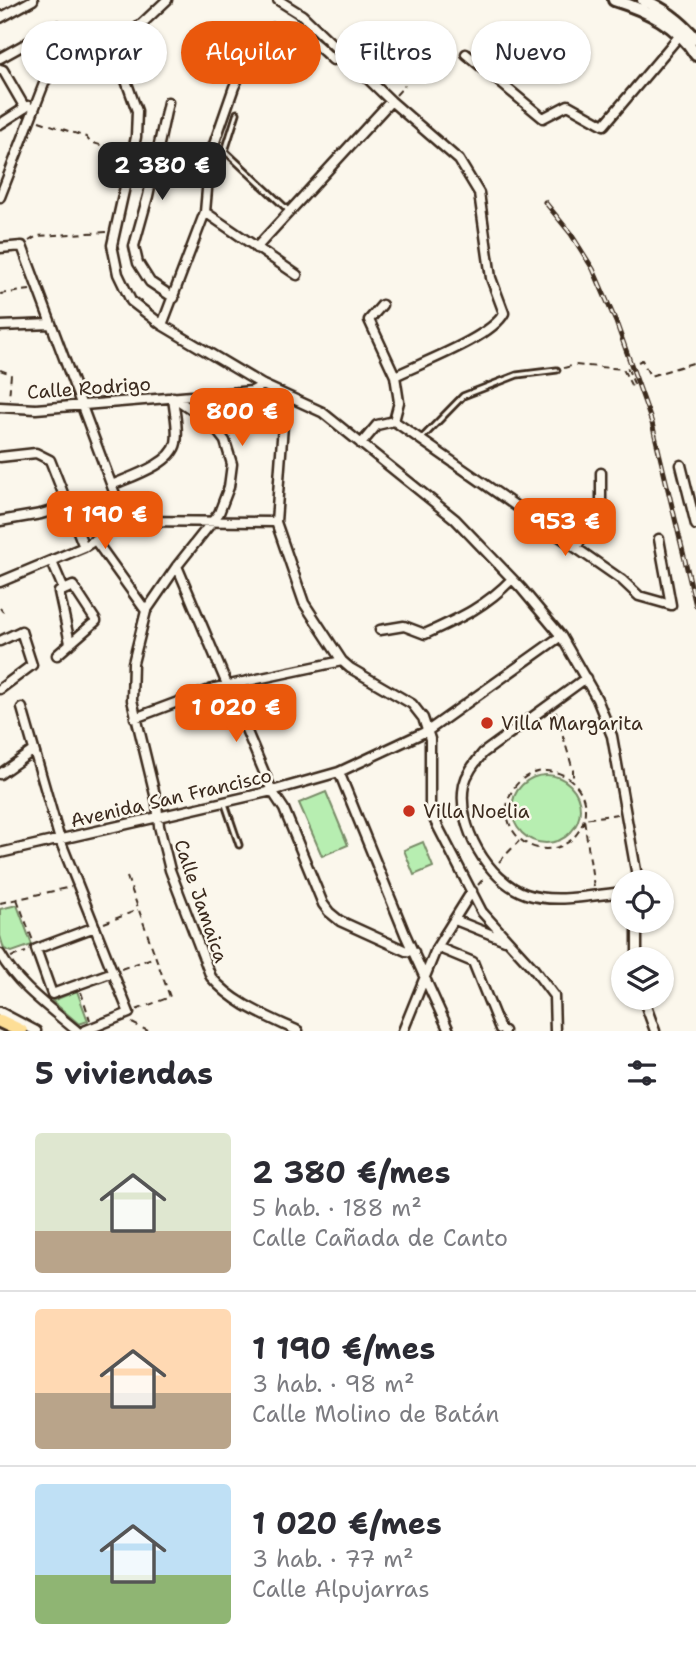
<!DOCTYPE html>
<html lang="es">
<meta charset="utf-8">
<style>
:root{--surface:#fff;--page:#f2f2f3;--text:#2b2b33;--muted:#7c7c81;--line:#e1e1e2;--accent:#ea580c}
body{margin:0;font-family:"Shantell Sans",sans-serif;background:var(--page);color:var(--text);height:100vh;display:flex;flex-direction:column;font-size:26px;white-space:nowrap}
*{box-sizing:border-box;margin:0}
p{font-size:23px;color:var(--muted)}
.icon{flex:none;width:38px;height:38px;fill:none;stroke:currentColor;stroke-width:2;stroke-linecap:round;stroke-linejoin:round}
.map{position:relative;height:1031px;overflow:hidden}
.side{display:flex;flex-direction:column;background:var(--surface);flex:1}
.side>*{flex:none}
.hud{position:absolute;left:21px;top:21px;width:654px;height:63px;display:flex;gap:14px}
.fabs{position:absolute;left:611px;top:870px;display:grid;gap:14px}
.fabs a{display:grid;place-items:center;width:63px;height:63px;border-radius:50%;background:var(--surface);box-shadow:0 2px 5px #0004;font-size:35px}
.price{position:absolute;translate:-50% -60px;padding:0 16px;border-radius:14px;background:var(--accent);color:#fff;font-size:23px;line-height:46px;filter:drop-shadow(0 2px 4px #0008)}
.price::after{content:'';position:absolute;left:50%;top:42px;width:21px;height:16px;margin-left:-10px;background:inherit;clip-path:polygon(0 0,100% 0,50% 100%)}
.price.selected{background:#222;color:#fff}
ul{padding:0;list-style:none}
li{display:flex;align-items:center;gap:21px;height:175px;padding:0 35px}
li+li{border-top:2px solid var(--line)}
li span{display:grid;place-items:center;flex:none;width:196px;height:140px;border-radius:7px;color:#555}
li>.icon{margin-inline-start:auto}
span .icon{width:84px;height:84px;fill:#fffc;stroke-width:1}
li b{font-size:30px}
h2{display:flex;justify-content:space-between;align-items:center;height:84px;padding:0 35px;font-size:30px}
.pill{padding:0 24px;border-radius:32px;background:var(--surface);box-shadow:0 2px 5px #0004;font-size:24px;line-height:63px}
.pill.selected{background:var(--accent);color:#fff}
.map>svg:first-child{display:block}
.green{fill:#b7eeb1;stroke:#798c68;stroke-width:2}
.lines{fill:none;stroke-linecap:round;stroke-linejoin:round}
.lane-casing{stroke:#3b2a1e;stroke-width:9}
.street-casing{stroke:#3b2a1e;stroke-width:13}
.secondary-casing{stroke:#3b2a1e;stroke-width:16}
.primary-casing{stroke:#3b2a1e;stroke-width:18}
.path{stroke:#3b2a1e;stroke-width:2;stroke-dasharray:7 5;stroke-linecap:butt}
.lane{stroke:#fbf7ec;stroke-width:3.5}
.street{stroke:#fbf7ec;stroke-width:8}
.secondary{stroke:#fbf7ec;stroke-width:10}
.primary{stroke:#fdde96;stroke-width:12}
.rail-casing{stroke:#3b2a1e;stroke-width:5}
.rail{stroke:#fbf7ec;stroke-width:2.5;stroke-dasharray:8;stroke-linecap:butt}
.poi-dot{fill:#c8321e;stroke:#fbf7ec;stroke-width:2.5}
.labels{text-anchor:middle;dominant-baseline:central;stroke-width:5;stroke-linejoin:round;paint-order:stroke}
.street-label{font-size:19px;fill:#3b2a1e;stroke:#fbf7ec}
.poi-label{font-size:19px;fill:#3b2a1e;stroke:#fbf7ec;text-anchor:start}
</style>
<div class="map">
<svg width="696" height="1031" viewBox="0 0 696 1031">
<rect width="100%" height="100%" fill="#fbf7ec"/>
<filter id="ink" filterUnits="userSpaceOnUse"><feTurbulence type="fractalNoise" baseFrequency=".0143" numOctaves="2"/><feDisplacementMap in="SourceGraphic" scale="14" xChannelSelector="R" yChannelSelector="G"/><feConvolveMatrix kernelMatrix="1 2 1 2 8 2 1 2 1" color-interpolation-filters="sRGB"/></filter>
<g filter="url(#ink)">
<!-- green -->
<path class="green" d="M512 809a34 34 0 1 1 68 0a34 34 0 1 1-68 0Z
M 326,792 L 348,845 L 322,856 L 299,803 Z
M 423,842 L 433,867 L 414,875 L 404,850 Z
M 17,905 L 32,945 L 12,952 L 4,949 L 0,936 L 0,909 Z
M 77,991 L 88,1021 L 79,1024 L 52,1001 Z"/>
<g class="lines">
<defs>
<path id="lane" d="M 237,113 L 225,151 L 288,210
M 422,438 L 463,396 L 517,375 L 557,370
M 225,804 L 239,845"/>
<path id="street" d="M 278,0 L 302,15 L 391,101 L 459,160 L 479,193 L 491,278 L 504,313 C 492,337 421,363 395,376 L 399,402 L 394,421 L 377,425 L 361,444
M 0,18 L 33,0
M 112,42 L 137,111 L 136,137 L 112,245 L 118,274 L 131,301 L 162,325 L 263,385 L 322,412 L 455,519 L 521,588 L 561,636 L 597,699 L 612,736 L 638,882
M 466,54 L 543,118 L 568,105 L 604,125 L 680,35
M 0,58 L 58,26
M 0,69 L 3,70 L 25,108
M 168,102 L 148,196 L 134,246 L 138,263 L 150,282 L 174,298
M 0,124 L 28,106
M 0,197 L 45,81 L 58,67 L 134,31 L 167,0
M 205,212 L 297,275
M 0,248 L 22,246 L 125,521
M 256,248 L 391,101
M 382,305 L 369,320 L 395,376
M 162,325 L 205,212 L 210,156 L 234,87 L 254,46 L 273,28 C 303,28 312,41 333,60 L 345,57
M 0,326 L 51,324
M 173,397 L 210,422 L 225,441 L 232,464 L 229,487 L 219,513 L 177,566 L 146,611 L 133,663 L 132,700 L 157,803 L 159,826 L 170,870 L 211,977 C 234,1004 266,1016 298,1031
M 285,397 L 276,522 L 304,603 L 342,661 L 350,668 L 412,704 L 423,718 L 430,739 L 430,807 L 435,821 L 482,912 L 533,968 L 554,996 L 555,1031
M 0,407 L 36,409 L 252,391 L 263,385
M 394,421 L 622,580 L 639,596 L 671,605 L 659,539
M 0,457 L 36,453 L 50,460 L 84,547
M 681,465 L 696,525
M 112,485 C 130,477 172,464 176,443 C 179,429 174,411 173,397
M 0,521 L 41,514 L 68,506
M 95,540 L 146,611
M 576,548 L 601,507 L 601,473
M 52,562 L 64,590
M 177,566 L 272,791 L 284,809 L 323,904 L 329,912 L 340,921 L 406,951 L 414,952
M 0,582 L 84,547 L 125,521 L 276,522
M 380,630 L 404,626 L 425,634 C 460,618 485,607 512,579
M 0,641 L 21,631 L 32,665 L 0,689
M 57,655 L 96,621 L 73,586 L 59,592 L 70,643
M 586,678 L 483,753 C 475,763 467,772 464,785 C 456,825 488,881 526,894 C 555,904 593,895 623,892
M 22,708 L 60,840 L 129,1013 L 84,1031
M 135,718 L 215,688 L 342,661
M 339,772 L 405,934 L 449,1031
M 0,774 L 34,750
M 0,853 L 272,791 L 339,772 L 429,730 L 561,636
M 455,920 L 505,940
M 637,920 L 637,959
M 95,927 L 36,949 L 52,994 L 113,972
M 437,947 L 473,962 L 500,1029 L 504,1031
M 0,954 C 18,986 50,1008 77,1031
M 643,998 L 655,1031
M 0,1012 L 36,1031
M 403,1031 L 437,947 L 472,891"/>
<path id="secondary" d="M 614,0 C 646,10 678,25 696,55
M 643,0 C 663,8 682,23 696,39"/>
<path id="primary" d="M 0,1021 L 21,1031"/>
</defs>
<!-- lane casing -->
<use href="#lane" class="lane-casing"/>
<!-- street casing -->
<use href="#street" class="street-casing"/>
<!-- secondary casing -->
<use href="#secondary" class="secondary-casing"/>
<!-- primary casing -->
<use href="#primary" class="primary-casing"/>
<!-- path -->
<path class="path" d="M 396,95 L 405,85
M 39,121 L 86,137 L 90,142 L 124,152
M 29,241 L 37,236 L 106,232
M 0,294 L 30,290
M 638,362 L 642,360 L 650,376 L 696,362
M 564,368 L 575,365 L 623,369 L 632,387 L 635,386 L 627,367
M 0,370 L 11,374 L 9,399
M 0,608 L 3,612
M 556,712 L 573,770 L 573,781
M507 810a39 39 0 1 1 78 0a39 39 0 1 1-78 0Z
M 499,862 L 519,841
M 127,877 L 170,997 L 136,1010
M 478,885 L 486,876
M 594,887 L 584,819 L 617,814
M 17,899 L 33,941
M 0,903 L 71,887
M 104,923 L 138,910
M 11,957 L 26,952
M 121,969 L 155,957
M 81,992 L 90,1020
M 132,1023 L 148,1031"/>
<!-- lane -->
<use href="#lane" class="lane"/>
<!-- street -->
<use href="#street" class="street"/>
<!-- secondary -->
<use href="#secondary" class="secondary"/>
<!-- primary -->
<use href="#primary" class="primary"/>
<defs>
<path id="rail" d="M 545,202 L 571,234 L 593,269 L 616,322 L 652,423 L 696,606"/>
</defs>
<!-- rail casing -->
<use href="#rail" class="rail-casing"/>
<!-- rail -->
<use href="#rail" class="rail"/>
</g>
</g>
<!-- markers -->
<g class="poi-dot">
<circle cx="487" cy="723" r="7"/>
<circle cx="409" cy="811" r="7"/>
</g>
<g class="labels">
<!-- street labels -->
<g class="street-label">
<text transform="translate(89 388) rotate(-4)">Calle Rodrigo</text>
<text transform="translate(171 798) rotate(-13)">Avenida San Francisco</text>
<text transform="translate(201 901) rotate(71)">Calle Jamaica</text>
</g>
<!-- poi labels -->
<g class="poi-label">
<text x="501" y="723">Villa Margarita</text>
<text x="423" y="811">Villa Noelia</text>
</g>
</g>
</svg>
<div class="fabs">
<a><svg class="icon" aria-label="locate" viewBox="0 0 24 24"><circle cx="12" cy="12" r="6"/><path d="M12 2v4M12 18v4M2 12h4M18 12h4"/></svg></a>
<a><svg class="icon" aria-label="layers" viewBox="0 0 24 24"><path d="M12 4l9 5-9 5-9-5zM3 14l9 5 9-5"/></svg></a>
</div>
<b class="price selected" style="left:162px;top:202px">2 380 €</b>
<b class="price" style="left:242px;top:448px">800 €</b>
<b class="price" style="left:105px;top:551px">1 190 €</b>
<b class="price" style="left:565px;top:558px">953 €</b>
<b class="price" style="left:236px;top:744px">1 020 €</b>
<div class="hud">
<a class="pill">Comprar</a>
<a class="pill selected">Alquilar</a>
<a class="pill">Filtros</a>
<a class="pill">Nuevo</a>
</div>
</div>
<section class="side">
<h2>5 viviendas<svg class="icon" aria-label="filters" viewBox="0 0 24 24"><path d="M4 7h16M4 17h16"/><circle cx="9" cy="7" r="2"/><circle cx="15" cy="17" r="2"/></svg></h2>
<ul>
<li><span style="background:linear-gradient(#dfe7d0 70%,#b9a48a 0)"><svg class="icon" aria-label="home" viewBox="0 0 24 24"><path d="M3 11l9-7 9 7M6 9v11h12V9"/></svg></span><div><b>2 380 €/mes</b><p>5 hab. · 188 m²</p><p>Calle Cañada de Canto</p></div></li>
<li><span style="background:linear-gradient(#ffd9b3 60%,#b9a48a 0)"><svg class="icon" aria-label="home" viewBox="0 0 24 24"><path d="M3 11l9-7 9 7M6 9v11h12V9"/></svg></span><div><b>1 190 €/mes</b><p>3 hab. · 98 m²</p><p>Calle Molino de Batán</p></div></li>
<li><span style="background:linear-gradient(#bfe0f5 65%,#8fb573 0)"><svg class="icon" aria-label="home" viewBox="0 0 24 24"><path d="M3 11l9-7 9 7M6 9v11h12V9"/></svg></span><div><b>1 020 €/mes</b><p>3 hab. · 77 m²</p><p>Calle Alpujarras</p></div></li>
</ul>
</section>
